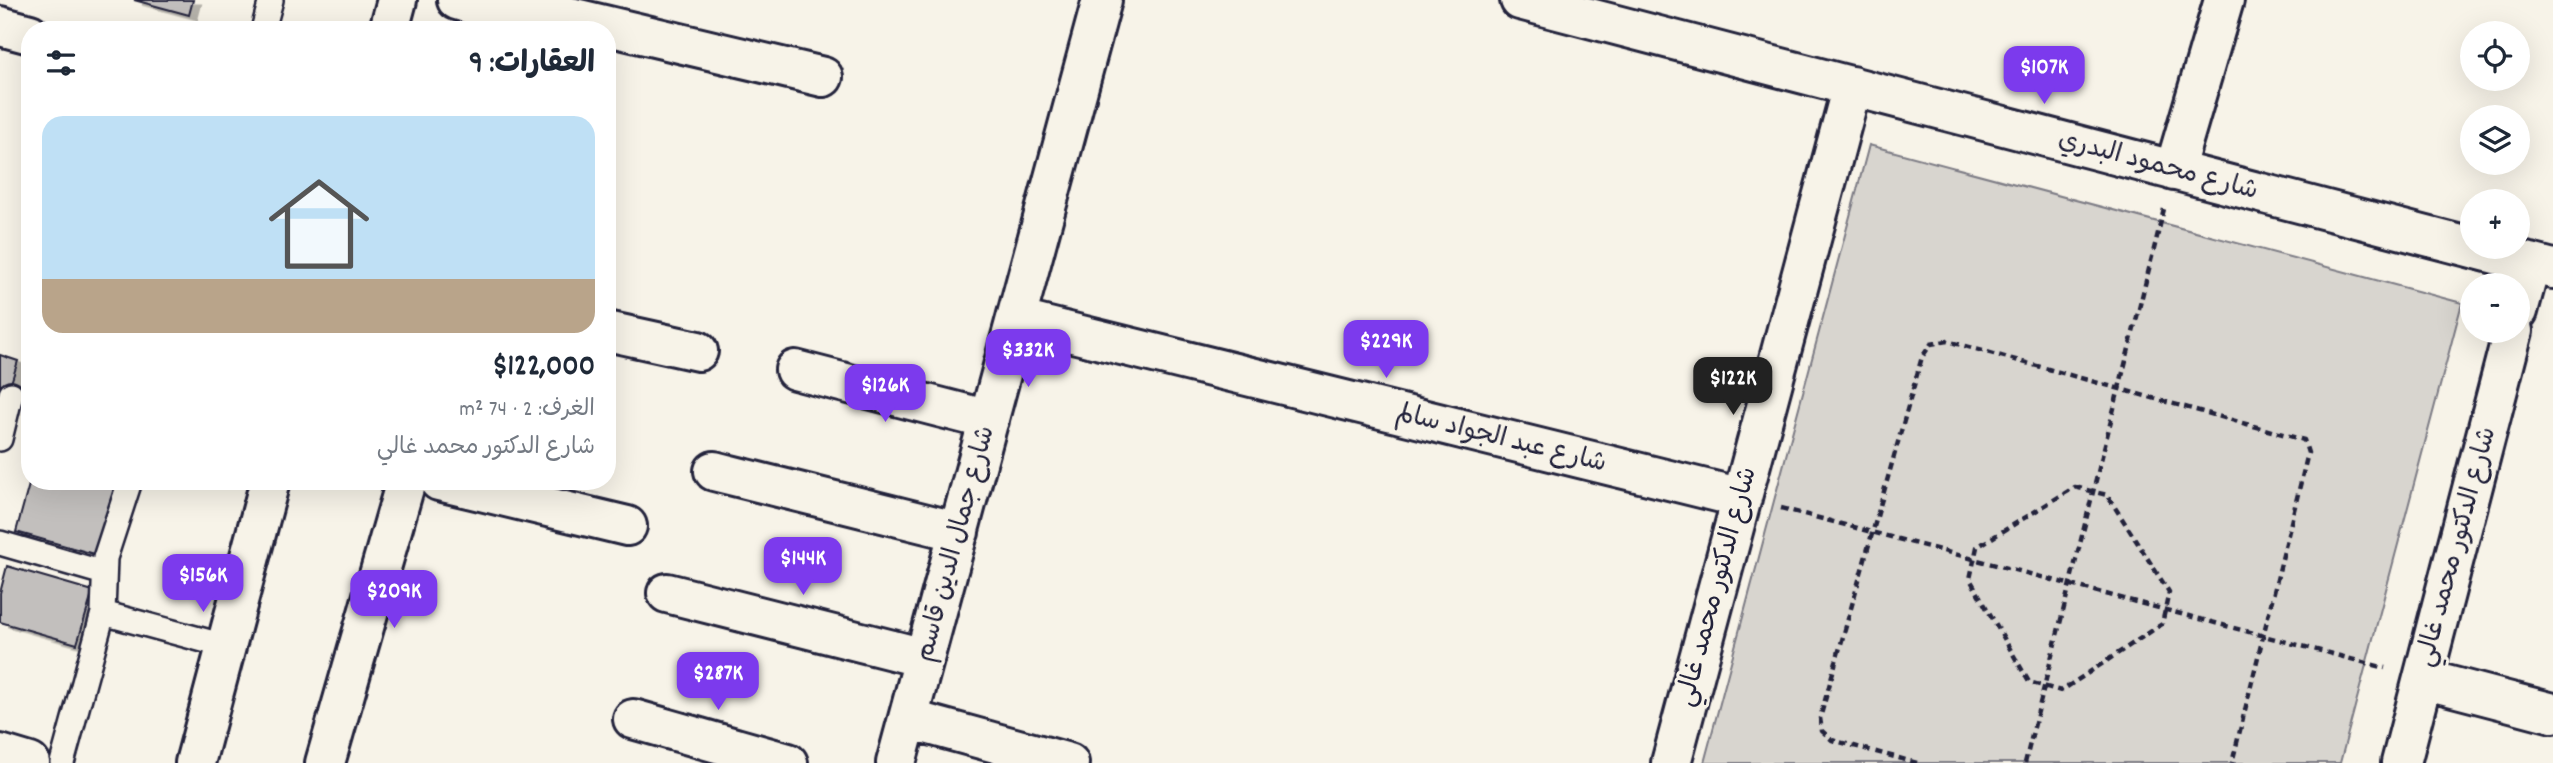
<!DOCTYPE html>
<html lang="ar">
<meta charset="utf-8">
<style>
:root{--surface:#fff;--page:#f2f2f3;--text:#1f2937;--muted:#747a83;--line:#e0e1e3;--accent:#7c3aed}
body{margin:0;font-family:Dekko,"Playpen Sans Arabic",sans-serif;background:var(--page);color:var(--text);direction:rtl;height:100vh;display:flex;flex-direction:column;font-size:26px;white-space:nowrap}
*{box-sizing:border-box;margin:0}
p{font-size:23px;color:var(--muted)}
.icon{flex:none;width:38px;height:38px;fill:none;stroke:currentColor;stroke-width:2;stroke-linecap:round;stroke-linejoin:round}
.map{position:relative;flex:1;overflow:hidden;direction:ltr}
.side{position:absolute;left:21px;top:21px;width:595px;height:469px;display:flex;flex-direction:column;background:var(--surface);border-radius:28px;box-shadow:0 7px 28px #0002;direction:rtl}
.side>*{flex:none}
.fabs{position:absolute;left:2460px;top:21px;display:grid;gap:14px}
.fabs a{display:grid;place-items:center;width:70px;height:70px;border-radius:50%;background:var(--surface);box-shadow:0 7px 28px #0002;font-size:35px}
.price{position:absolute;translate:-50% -60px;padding:0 16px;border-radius:14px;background:var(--accent);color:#fff;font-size:23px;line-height:46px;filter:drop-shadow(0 2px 4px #0008)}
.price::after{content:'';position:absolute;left:50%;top:42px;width:21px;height:16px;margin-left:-10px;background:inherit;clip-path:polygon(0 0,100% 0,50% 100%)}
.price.active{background:#222;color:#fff}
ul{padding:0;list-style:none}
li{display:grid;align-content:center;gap:14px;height:371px;padding:0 21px}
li+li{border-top:2px solid var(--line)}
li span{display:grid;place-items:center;height:217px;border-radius:21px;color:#555}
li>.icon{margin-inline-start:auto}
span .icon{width:126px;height:126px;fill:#fffc;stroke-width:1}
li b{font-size:30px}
h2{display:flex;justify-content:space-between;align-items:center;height:84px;padding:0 21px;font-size:30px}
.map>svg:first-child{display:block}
.green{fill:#d8d5cf;stroke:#7d7c85;stroke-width:2}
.building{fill:#c2bfbd;stroke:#22223b;stroke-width:2;filter:url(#shadow)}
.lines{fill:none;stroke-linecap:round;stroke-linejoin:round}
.lane-casing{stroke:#22223b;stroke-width:28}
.street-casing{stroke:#22223b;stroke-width:44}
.secondary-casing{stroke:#22223b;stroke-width:44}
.path{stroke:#22223b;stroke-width:4.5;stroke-dasharray:7 5;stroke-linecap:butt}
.lane{stroke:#f7f3e8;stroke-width:23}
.street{stroke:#f7f3e8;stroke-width:38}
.secondary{stroke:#f7f3e8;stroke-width:38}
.labels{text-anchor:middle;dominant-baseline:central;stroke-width:6;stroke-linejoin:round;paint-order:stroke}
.street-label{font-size:26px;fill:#22223b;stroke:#f7f3e8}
</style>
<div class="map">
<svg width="2553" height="763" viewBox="0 0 2553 763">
<defs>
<filter id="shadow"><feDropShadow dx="8" dy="4.5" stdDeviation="0" flood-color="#0004"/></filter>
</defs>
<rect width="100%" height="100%" fill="#f7f3e8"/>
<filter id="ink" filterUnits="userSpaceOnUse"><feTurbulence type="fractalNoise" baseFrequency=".0143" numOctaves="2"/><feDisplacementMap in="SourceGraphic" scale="14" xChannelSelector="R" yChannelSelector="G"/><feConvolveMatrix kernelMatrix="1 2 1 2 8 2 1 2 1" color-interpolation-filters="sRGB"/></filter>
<g filter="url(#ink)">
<!-- green -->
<path class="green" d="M 1869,145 L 2462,303 L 2340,763 L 1704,763 Z"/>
<!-- building -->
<path class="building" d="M 134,0 L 193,0 L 189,15 Z
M 0,355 L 18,361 L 0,418 Z
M 30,481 L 122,481 L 101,556 L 16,532 Z
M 7,566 L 93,591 L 77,644 L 0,622 L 0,593 Z"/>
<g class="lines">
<defs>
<path id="lane" d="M 263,30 L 271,0
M 0,439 L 11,394
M 0,543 L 104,573
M 103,613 L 225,646
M 62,763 L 103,613 L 105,558 L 130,481"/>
<path id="street" d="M 1520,0 L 2553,269
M 549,12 L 823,77
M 0,26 L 30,34
M 2174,171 L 2224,0
M 2518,311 L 2531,263
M 1016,319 L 1742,498
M 607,331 L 698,351
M 795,370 L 989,420
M 714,471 L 959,532
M 439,481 L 627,526
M 667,593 L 924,658
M 2423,679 L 2553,713
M 633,719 L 788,763
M 908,719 L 1069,763
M 896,763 L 1102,0
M 1671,763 L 1852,86
M 2401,763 L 2513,331"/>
<path id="secondary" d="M 457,0 C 488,11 517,13 549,12
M 389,30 L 397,0
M 0,754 L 30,763
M 195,763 L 270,481
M 325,763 L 406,481"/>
</defs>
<!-- lane casing -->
<use href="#lane" class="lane-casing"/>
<!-- street casing -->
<use href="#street" class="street-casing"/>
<!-- secondary casing -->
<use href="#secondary" class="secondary-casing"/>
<!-- path -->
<path class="path" d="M 2075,487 L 2107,495 L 2169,592 L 2162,624 L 2061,691 L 2029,682 L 1970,579 L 1977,547 Z
M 1781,508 L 2385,668
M 1917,763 L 1832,740 L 1822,731 L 1820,718 L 1922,357 L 1931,344 L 1947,341 L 2304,440 L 2308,453 L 2232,763
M 2025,763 L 2164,209"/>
<!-- lane -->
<use href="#lane" class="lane"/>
<!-- street -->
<use href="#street" class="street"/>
<!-- secondary -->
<use href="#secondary" class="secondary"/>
</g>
</g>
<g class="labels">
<!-- street labels -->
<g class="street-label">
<text transform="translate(2158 166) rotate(15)">شارع محمود البدري</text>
<text transform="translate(1501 439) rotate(14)">شارع عبد الجواد سالم</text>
<text transform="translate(956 544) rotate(-75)">شارع جمال الدين قاسم</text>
<text transform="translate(2457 547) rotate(-75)">شارع الدكتور محمد غالي</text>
<text transform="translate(1718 587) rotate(-75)">شارع الدكتور محمد غالي</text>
</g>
</g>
</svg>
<div class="fabs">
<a><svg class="icon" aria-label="locate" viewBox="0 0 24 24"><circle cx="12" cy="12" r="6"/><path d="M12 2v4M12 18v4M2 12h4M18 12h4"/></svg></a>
<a><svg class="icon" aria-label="layers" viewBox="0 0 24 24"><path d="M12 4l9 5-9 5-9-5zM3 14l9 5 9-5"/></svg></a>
<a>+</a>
<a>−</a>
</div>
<b class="price" style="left:2044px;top:106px">$107K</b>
<b class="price" style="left:1386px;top:380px">$229K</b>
<b class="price" style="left:1028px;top:389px">$332K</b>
<b class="price active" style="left:1733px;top:417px">$122K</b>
<b class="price" style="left:885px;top:424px">$126K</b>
<b class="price" style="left:803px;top:597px">$144K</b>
<b class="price" style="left:203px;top:614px">$156K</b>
<b class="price" style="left:394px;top:630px">$209K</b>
<b class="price" style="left:718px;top:712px">$287K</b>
<section class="side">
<h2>العقارات: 9<svg class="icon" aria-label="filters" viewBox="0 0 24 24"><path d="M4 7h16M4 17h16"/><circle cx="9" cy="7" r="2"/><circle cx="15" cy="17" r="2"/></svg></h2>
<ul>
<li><span style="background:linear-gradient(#bfe0f5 75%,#b9a48a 0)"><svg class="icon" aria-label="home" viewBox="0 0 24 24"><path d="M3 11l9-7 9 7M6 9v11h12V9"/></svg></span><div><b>$122,000</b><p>الغرف: 2 · 74 m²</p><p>شارع الدكتور محمد غالي</p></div></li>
</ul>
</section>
</div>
